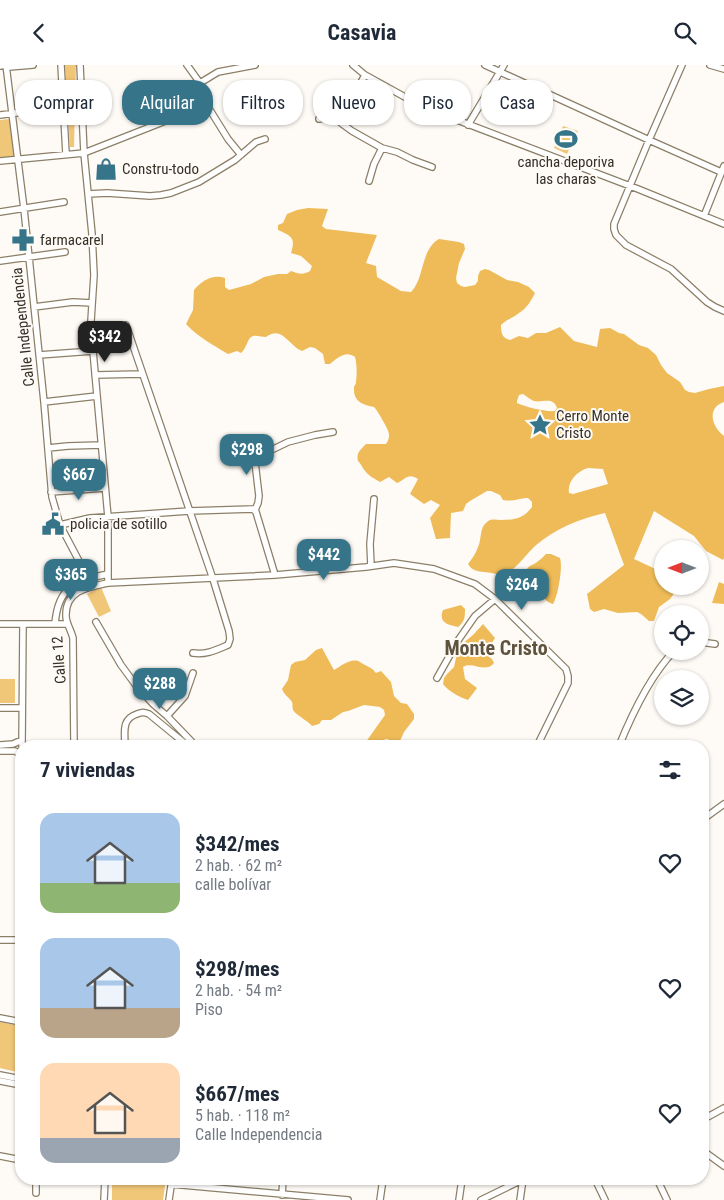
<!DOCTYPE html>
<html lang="es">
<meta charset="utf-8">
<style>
:root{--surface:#fff;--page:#f6f6f7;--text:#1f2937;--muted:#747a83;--accent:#367489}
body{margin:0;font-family:"Roboto Condensed",sans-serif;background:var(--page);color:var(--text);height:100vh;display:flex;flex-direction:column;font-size:19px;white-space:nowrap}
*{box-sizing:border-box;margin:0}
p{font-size:16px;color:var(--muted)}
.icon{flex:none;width:28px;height:28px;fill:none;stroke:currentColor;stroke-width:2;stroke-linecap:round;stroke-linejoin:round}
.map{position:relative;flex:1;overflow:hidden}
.details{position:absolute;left:15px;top:675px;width:694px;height:445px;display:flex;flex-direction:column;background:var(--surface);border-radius:20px;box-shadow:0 1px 4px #0004}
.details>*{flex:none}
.hud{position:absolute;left:15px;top:15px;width:695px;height:45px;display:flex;gap:10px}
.needle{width:32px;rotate:270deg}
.tools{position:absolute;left:654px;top:475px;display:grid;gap:10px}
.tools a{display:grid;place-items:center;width:55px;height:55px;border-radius:50%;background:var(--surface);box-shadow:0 1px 4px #0004;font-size:25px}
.price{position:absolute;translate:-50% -42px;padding:0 11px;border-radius:10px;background:var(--accent);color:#fff;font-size:16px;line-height:32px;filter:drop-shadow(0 1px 2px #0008)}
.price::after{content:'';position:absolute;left:50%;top:30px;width:15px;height:11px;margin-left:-8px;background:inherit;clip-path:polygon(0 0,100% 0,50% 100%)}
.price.active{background:#222;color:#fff}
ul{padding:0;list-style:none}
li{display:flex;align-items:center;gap:15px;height:125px;padding:0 25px}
li span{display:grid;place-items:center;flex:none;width:140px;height:100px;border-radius:15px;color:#555}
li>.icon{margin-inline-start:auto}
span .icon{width:60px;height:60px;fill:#fffc;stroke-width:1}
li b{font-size:21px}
h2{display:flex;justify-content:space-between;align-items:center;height:60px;padding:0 25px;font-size:21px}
.tag{padding:0 18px;border-radius:20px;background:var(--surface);box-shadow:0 1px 4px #0004;font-size:18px;line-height:45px}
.tag.active{background:var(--accent);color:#fff}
header{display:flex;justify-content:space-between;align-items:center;height:65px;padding:0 25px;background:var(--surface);font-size:22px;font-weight:700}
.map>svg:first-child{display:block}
.green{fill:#f0c678}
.forest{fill:#eebb58;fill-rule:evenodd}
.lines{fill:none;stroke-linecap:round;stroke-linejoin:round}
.minor-casing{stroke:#8c7f68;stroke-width:8}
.minor{stroke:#fff;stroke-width:5.5}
.labels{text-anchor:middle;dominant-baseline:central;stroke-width:4;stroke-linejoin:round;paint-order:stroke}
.poi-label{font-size:15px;fill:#352f26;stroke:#fefbf6;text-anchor:start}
.street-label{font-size:15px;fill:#352f26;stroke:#fefbf6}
.district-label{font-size:20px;font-weight:bold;fill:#5f533e;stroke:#fefbf6}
</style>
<header><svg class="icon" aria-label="back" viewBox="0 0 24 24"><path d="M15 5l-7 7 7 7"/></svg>Casavia<svg class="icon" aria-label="search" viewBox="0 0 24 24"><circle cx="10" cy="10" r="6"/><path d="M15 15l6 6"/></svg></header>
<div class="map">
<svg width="724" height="1135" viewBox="0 0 724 1135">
<rect width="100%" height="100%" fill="#fefbf6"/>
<!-- green -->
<path class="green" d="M 65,0 L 76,0 L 74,82 L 70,82 Z
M 10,54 L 15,92 L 0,94 L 0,55 Z
M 563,61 L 578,66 L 567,89 L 554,83 Z
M 101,522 L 111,546 L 99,552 L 87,529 Z
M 0,614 L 15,614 L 15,638 L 0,638 Z
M 0,957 L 21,961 L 21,1008 L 0,1003 Z
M 112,1114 L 166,1114 L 163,1135 L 112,1135 Z"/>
<!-- forest -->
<path class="forest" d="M 308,143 L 328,144 L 322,161 L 326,164 L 377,170 L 366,198 L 376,201 L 377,212 L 401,226 L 411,227 C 425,213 420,185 439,174 L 459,177 L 464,179 L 465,184 L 459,198 L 456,213 L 457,218 L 461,221 L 465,222 L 475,220 L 478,216 L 478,211 L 480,206 L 485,204 L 489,205 L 507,215 L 518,217 L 529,222 L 535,228 C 531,236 527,243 519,248 C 513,253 506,255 501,260 C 501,268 502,273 510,275 L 519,271 L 528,273 L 536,268 L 546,268 L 560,262 L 574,276 L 597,282 L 600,264 L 610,263 L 619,268 L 624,269 L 639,280 L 648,283 L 656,290 L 661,300 L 667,308 L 680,317 L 685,325 L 689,327 L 695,328 L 709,324 L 724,321 L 724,337 C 706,343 712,362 724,371 L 724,493 L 723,495 L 706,486 L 694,471 L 654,446 L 634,494 L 662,507 L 662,521 L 677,521 L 674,525 L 673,530 L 670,534 L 659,542 L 654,556 L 649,556 L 641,549 L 637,547 L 618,548 L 604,544 L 594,547 L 590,544 L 587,529 L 624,500 L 605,448 C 581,453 554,464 535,481 C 526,489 515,507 503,509 C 499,510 496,509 492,508 C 482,506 473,508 468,499 C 472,494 476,488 478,482 C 482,474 479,463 487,457 C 491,453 496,455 501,455 C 515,455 524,453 532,442 L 532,437 L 528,433 C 519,433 514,437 503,435 L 500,430 L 491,426 L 487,426 L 470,436 L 466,439 L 463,446 L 451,448 L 450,473 L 436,474 L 430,453 L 440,440 L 431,435 L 424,439 L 410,429 L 418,414 C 408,407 405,415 397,418 L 389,412 L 380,417 C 375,414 369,411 366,407 C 362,403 362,400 358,396 C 356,388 360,385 366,379 L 386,379 C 392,370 388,365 383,356 C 380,351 378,346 374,342 C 364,340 354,337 354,325 C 354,318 355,323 356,317 C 357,309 357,299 355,292 C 346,285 337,293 330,299 L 325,299 L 323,289 L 315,283 L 310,282 L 302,286 C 288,280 282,260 266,272 C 262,272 257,270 253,271 C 247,273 247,283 241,288 L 237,286 L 228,289 C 213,280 198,272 186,259 L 193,245 L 194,225 C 202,216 212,209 225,213 L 225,222 L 229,225 L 251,219 L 264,212 L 278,209 L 287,209 L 291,206 C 299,209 303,210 310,206 L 312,201 L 301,191 L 291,188 C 296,172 291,171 278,165 L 278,160 L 283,158 L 287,149 L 297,145 ZM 523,329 C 526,331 531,335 534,336 C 543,338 553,331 557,343 L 555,346 C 545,347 526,342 517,338 L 517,336 L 519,330 ZM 588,403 L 603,404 L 608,419 L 573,429 L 569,428 C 567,417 577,406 588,403 Z
M 546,489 L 551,489 L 560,493 C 563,502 558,531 553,539 C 546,537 545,534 541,529 C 535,524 519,514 527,504 C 529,500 534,500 537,497 C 540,495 543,492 546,489 Z
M 719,517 L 724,519 L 724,539 L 712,538 Z
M 461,540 L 465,544 C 465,551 465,557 458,562 C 448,560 438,558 443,545 Z
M 483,559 L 495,573 L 490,581 L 488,586 L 488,591 L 492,594 L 494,598 C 485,609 473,596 463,602 L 465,614 L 477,623 L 468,635 C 459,632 448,626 443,619 L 444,613 L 447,609 L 454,602 L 456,593 L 462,579 L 473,570 Z
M 322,583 L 334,605 C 341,601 352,592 360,597 C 362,598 364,600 367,601 C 371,603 373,604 376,608 L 381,606 L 391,617 L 394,631 L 401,638 L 407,639 L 414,649 L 414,654 L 404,667 L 400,676 L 396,678 L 387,674 L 383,675 L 378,681 L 363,681 L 385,650 L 384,645 L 380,642 L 364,640 L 348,646 L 343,647 L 331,655 L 322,655 L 319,659 L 312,661 C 307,655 297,651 293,645 C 292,642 293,639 292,637 C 289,632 284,630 282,624 L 288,615 L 291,600 L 295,597 L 305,595 L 316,585 Z"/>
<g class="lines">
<defs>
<path id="minor" d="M 6,0 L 24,144 L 44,337 L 52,432 L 60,460 L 88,513 L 91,521
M 61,0 L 66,89
M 80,0 L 84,88 L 92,169 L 94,210 L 91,256 L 93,286 L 108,452 L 108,518 L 275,510 L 366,502 L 394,498 L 434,504 L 475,519 L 495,534 L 566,604 L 568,611 L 568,618 L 537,681
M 187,0 L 200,18
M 353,0 L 365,10 L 423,42 L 638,124 L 724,159
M 485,0 L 649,75 L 721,107
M 682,0 L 649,75 L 614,159 L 614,164 L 616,170 L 626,180 L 671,204 L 707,237 L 715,242 L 724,246
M 710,0 L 724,4
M 0,1 L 6,0 L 9,2 L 33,0
M 365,10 L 340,56 L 341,58 L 352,66 L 382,83 L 397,87 L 413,95 L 432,102
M 184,38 L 203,41 L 210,45 L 228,74 L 241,90
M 0,50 L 63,42
M 319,54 L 345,48
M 468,60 L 504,0
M 0,96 L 84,88 L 168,55 L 184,38 L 193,25 L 200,18 L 218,7 L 255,0
M 369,116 L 374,99 L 382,83
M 88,129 L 107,128 L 150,131 L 161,130 L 171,128 L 199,117 L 235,95 L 256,77 L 265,74
M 0,147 L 64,137
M 704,151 L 724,101
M 0,196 L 65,187
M 34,242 L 73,237 L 92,238
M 126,260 L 213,514 L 229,566 L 230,574 L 228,580 C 216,585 206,590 193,588
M 39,290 L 93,286
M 95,310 L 142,309
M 44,337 L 97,331
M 253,380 L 259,431 L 258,438 L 255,445
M 48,383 L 68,381 L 101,380
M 255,393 L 288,377 L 315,370 L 333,367
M 51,427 L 105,423
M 60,460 L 90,453 L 189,446 L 253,444 L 256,447 L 275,510
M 371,501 L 370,479 L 374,434
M 96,557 L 121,600 L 135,619 L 153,639 L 167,651 L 192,677 L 194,681
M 0,559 L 67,559
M 55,559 C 58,521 75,516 108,509
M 700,577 L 715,579
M 437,613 L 459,574 L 475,551 L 495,534
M 0,643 L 22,643
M 167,651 L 185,631 L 193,608
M 0,680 L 13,679 L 22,675
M 22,681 L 23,559
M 74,681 L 73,573 C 71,565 66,558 66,551 C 65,525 89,522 108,518
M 125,681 C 125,668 121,654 137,649 C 142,647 144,647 149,649 L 188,681
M 619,681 C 632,649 650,611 674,586
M 0,686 L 15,686 L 21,690
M 702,755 L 724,739
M 0,875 L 21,875
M 0,953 L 21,957
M 0,1010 L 21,1014
M 0,1016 L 21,1020
M 702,1055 L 724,1043
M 702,1085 L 724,1101
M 0,1091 L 21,1095
M 36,1114 L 36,1128
M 595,1114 L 605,1135
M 657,1114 L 667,1135
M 171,1119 L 348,1135
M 282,1130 L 283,1114
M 104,1135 L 105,1114
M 169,1135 L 172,1114
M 380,1135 L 383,1114
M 459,1135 L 462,1114
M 481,1135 L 524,1114
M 520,1135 L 523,1114"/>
</defs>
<!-- minor casing -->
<use href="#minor" class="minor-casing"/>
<!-- minor -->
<use href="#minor" class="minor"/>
</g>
<!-- icons -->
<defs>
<symbol id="stadium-bare" viewBox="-9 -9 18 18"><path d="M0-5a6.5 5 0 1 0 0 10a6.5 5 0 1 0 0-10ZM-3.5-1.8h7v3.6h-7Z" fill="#367489" stroke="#fefbf6" stroke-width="2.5" paint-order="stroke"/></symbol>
<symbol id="shop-bare" viewBox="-9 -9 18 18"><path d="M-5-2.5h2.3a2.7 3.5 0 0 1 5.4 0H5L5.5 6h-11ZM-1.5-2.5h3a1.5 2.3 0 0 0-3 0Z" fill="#367489" stroke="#fefbf6" stroke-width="2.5" paint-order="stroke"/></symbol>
<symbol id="pharmacy-bare" viewBox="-9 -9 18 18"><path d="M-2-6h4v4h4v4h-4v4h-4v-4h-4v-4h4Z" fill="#367489" stroke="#fefbf6" stroke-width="2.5" paint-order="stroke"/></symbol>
<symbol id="sight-bare" viewBox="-9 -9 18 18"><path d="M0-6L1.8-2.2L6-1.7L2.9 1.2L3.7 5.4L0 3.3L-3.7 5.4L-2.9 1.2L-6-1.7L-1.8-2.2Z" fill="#367489" stroke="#fefbf6" stroke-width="2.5" paint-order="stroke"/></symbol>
<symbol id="civic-bare" viewBox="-9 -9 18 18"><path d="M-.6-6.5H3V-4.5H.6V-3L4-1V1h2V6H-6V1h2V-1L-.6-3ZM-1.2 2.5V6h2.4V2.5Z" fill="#367489" stroke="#fefbf6" stroke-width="2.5" paint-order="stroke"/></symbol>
</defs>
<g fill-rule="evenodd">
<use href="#stadium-bare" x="550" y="58" width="32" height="32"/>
<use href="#shop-bare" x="90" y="88" width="32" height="32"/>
<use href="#pharmacy-bare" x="7" y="159" width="32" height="32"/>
<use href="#sight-bare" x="524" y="344" width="32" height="32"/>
<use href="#civic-bare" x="37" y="443" width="32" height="32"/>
</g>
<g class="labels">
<!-- poi labels -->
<g class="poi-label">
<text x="566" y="97" text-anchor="middle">cancha deporiva<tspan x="566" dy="17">las charas</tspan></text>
<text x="122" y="104">Constru-todo</text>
<text x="40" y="175">farmacarel</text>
<text x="556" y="351">Cerro Monte<tspan x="556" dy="17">Cristo</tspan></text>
<text x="70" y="459">policia de sotillo</text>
</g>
<!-- street labels -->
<g class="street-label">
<text transform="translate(23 262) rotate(-96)">Calle Independencia</text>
<text transform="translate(59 595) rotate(-94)">Calle 12</text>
</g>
<!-- district labels -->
<g class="district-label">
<text x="496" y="583">Monte Cristo</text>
</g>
</g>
</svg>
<div class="tools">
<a><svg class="needle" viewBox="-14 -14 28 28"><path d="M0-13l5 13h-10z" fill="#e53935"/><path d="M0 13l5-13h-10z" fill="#747a83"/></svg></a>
<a><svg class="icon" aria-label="locate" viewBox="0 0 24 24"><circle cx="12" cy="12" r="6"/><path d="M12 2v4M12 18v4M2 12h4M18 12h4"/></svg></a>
<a><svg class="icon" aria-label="layers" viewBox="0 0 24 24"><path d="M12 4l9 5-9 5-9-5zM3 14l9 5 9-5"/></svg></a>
</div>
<b class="price active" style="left:105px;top:298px">$342</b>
<b class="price" style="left:247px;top:411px">$298</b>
<b class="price" style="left:79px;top:436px">$667</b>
<b class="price" style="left:324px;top:516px">$442</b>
<b class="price" style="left:71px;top:536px">$365</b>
<b class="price" style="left:522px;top:546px">$264</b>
<b class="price" style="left:160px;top:645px">$288</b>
<div class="hud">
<a class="tag">Comprar</a>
<a class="tag active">Alquilar</a>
<a class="tag">Filtros</a>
<a class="tag">Nuevo</a>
<a class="tag">Piso</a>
<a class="tag">Casa</a>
</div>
<section class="details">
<h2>7 viviendas<svg class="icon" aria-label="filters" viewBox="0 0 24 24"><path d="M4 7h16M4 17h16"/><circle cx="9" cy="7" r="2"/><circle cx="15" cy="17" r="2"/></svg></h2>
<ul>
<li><span style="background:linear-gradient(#a9c7e8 70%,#8fb573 0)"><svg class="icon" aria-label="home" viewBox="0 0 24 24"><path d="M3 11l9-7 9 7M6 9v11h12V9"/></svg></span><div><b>$342/mes</b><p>2 hab. · 62 m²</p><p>calle bolívar</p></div><svg class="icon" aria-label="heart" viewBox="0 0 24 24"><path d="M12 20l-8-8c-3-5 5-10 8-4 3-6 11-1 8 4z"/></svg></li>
<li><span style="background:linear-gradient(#a9c7e8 70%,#b9a48a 0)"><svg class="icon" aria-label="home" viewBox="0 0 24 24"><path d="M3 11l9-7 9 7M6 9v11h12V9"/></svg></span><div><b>$298/mes</b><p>2 hab. · 54 m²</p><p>Piso</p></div><svg class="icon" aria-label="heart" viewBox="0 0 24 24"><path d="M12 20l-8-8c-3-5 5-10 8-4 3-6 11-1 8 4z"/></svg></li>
<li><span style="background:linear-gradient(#ffd9b3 75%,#9aa5b1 0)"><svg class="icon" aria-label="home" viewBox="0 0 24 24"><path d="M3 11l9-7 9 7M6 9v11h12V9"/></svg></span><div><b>$667/mes</b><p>5 hab. · 118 m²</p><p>Calle Independencia</p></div><svg class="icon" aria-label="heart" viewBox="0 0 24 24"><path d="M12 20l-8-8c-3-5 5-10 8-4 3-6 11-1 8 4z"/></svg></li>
</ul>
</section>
</div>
